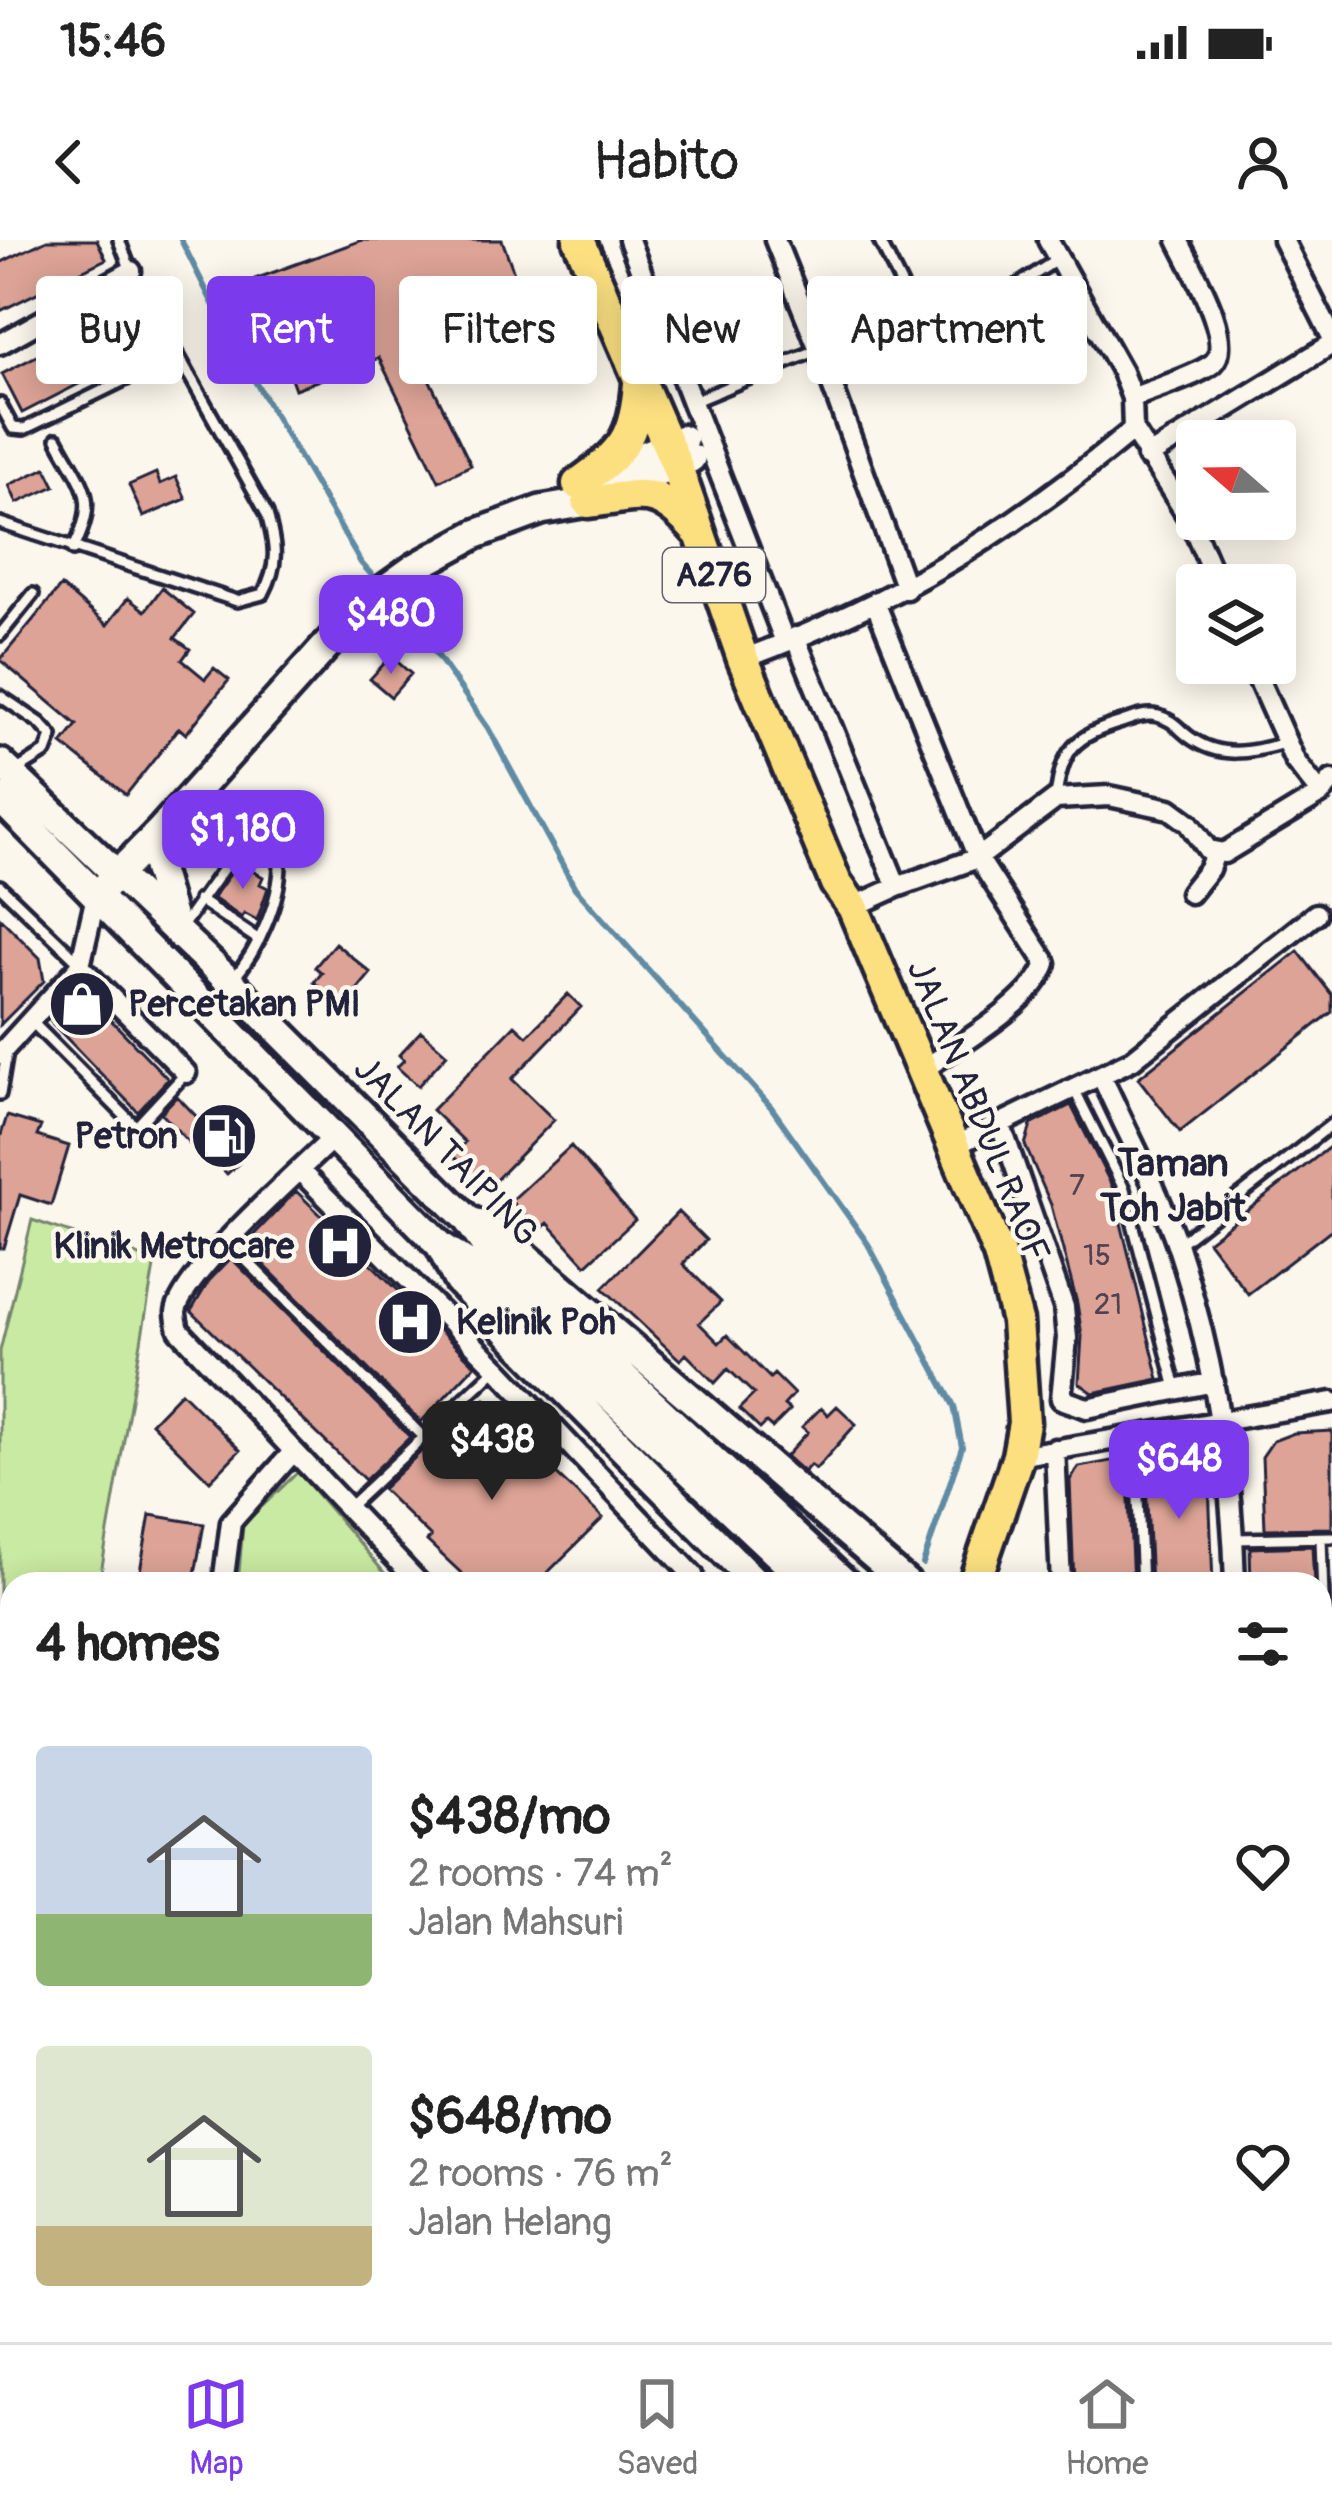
<!DOCTYPE html>
<meta charset="utf-8">
<style>
:root{--surface:#fff;--page:#f6f6f6;--text:#222;--muted:#767676;--line:#e0e0e0;--accent:#7c3aed}
body{margin:0;font-family:Pangolin,sans-serif;background:var(--page);color:var(--text);height:100vh;display:flex;flex-direction:column;font-size:45px;white-space:nowrap}
*{box-sizing:border-box;margin:0}
p{font-size:39px;color:var(--muted)}
.icon{flex:none;width:66px;height:66px;fill:none;stroke:currentColor;stroke-width:2;stroke-linecap:round;stroke-linejoin:round}
.map{position:relative;flex:1;overflow:hidden}
.sheet{position:absolute;left:0px;top:1332px;width:1332px;height:771px;display:flex;flex-direction:column;background:var(--surface);border-radius:36px 36px 0 0;box-shadow:0 6px 30px #0003}
.sheet>*{flex:none}
.hud{position:absolute;left:36px;top:36px;width:1260px;height:108px;display:flex;gap:24px}
.needle{width:78px;rotate:290deg}
.tools{position:absolute;left:1176px;top:180px;display:grid;gap:24px}
.tools a{display:grid;place-items:center;width:120px;height:120px;border-radius:12px;background:var(--surface);box-shadow:0 6px 30px #0003;font-size:60px}
.price{position:absolute;translate:-50% -102px;padding:0 27px;border-radius:24px;background:var(--accent);color:#fff;font-size:39px;line-height:78px;filter:drop-shadow(0 3px 6px #0008)}
.price::after{content:'';position:absolute;left:50%;top:72px;width:36px;height:27px;margin-left:-18px;background:inherit;clip-path:polygon(0 0,100% 0,50% 100%)}
.price.active{background:#222;color:#fff}
ul{padding:0;list-style:none}
li{display:flex;align-items:center;gap:36px;height:300px;padding:0 36px}
li span{display:grid;place-items:center;flex:none;width:336px;height:240px;border-radius:12px;color:#555}
li>.icon{margin-inline-start:auto}
span .icon{width:144px;height:144px;fill:#fffc;stroke-width:1}
li b{font-size:51px}
h2{display:flex;justify-content:space-between;align-items:center;height:144px;padding:0 36px;font-size:51px}
.chip{padding:0 42px;border-radius:12px;background:var(--surface);box-shadow:0 6px 30px #0003;font-size:42px;line-height:108px}
.chip.active{background:var(--accent);color:#fff}
.status{display:flex;justify-content:space-between;align-items:center;height:84px;padding:0 60px;background:var(--surface);direction:ltr}
.status svg{height:33px;fill:currentColor}
header{display:flex;justify-content:space-between;align-items:center;height:156px;padding:0 36px;background:var(--surface);font-size:54px;font-weight:600}
.dock{display:flex;justify-content:space-around;align-items:center;height:168px;border-top:3px solid var(--line);background:var(--surface);font-size:33px;color:var(--muted)}
.dock a{display:grid;justify-items:center;gap:6px}
.dock .active{color:var(--accent)}
.map>svg:first-child{display:block}
.green{fill:#c9eaa2;stroke:#76866e;stroke-width:3}
.lines{fill:none;stroke-linecap:round;stroke-linejoin:round}
.stream{stroke:#608ba4;stroke-width:6}
.building{fill:#dca396;stroke:#22223b;stroke-width:3}
.lane-casing{stroke:#22223b;stroke-width:18}
.street-casing{stroke:#22223b;stroke-width:27}
.secondary-casing{stroke:#22223b;stroke-width:36}
.primary-casing{stroke:#22223b;stroke-width:39}
.lane{stroke:#fbf7ec;stroke-width:9}
.street{stroke:#fbf7ec;stroke-width:18}
.secondary{stroke:#fbf7ec;stroke-width:27}
.primary{stroke:#fce080;stroke-width:30}
.rail{stroke:#22223b;stroke-width:6}
.labels{text-anchor:middle;dominant-baseline:central;stroke-width:9;stroke-linejoin:round;paint-order:stroke}
.number-label{font-size:30px;fill:#504252}
.shield{fill:#fbf7ec;stroke:#636270;stroke-width:3}
.shield-label{font-size:33px;font-weight:bold;fill:#22223b}
.poi-label{font-size:36px;font-weight:bold;fill:#22223b;stroke:#fbf7ec;text-anchor:start}
.street-label{font-size:36px;fill:#22223b;stroke:#fbf7ec}
.neighbourhood-label{font-size:39px;font-weight:bold;fill:#22223b;stroke:#fbf7ec}
</style>
<div class="status"><b>15:46</b><svg viewBox="0 0 49 12"><path d="M0 12V9h3v3zM5 12V6h3v6zM10 12V3h3v9zM15 12V0h3v12zM26 1h20v11H26zM47 4h2v5h-2z"/></svg></div>
<header><svg class="icon" aria-label="back" viewBox="0 0 24 24"><path d="M15 5l-7 7 7 7"/></svg>Habito<svg class="icon" aria-label="person" viewBox="0 0 24 24"><circle cx="12" cy="8" r="4"/><path d="M4 21q1-7 8-7t8 7"/></svg></header>
<div class="map">
<svg width="1332" height="2102" viewBox="0 0 1332 2102">
<rect width="100%" height="100%" fill="#fbf7ec"/>
<filter id="ink" filterUnits="userSpaceOnUse"><feTurbulence type="fractalNoise" baseFrequency=".00833" numOctaves="2"/><feDisplacementMap in="SourceGraphic" scale="24" xChannelSelector="R" yChannelSelector="G"/><feConvolveMatrix kernelMatrix="1 2 1 2 8 2 1 2 1" color-interpolation-filters="sRGB"/></filter>
<g filter="url(#ink)">
<!-- green -->
<path class="green" d="M 32,980 L 155,1021 L 99,1344 L 12,1344 L 12,1379 L 0,1377 L 0,1111 Z
M 298,1232 L 394,1344 L 238,1344 L 243,1285 Z"/>
<g class="lines">
<!-- stream -->
<path class="stream" d="M 181,0 L 231,100 L 361,323 L 380,344
M 388,354 L 424,396 L 488,488 L 575,648 L 771,867 L 868,1004 L 954,1166 L 962,1207 L 923,1324"/>
</g>
<!-- building -->
<path class="building" d="M 47,0 L 97,0 L 106,19 L 0,71 L 0,23 Z
M 362,0 L 502,0 L 526,65 L 413,106 L 471,225 L 439,241 L 379,118 L 295,149 L 255,39 Z
M 129,68 L 149,108 L 22,173 L 2,134 Z
M 46,228 L 55,246 L 17,263 L 9,245 Z
M 156,233 L 160,244 L 176,237 L 186,259 L 143,277 L 129,245 Z
M 61,346 L 107,385 L 128,358 L 145,371 L 162,348 L 194,374 L 175,398 L 190,409 L 182,420 L 205,439 L 214,428 L 229,440 L 186,494 L 179,488 L 126,555 L 62,504 L 77,485 L 0,420 Z
M 391,416 L 411,434 L 391,457 L 370,439 Z
M 238,623 L 263,637 L 260,644 L 268,648 L 257,680 L 244,673 L 242,678 L 213,658 Z
M 0,678 L 40,718 L 44,741 L 0,785 Z
M 335,703 L 371,733 L 343,767 L 314,742 L 322,733 L 315,727 Z
M 1298,711 L 1332,755 L 1332,772 L 1180,892 L 1138,838 Z
M 83,751 L 168,839 L 138,872 L 51,782 Z
M 568,754 L 581,767 L 512,839 L 554,880 L 487,949 L 452,915 L 465,902 L 432,870 L 515,785 L 527,796 Z
M 421,791 L 447,814 L 418,846 L 397,827 L 404,820 L 399,815 Z
M 177,856 L 213,894 L 234,873 L 250,890 L 228,912 L 239,923 L 227,934 L 217,923 L 212,927 L 161,873 Z
M 1071,865 L 1112,946 L 1159,1139 L 1093,1153 L 1079,1143 L 1082,1096 L 1077,1063 L 1051,965 L 1025,905 L 1031,885 Z
M 7,876 L 41,886 L 37,896 L 69,906 L 51,965 L 20,955 L 4,1008 L 0,1008 L 0,898 Z
M 1332,905 L 1332,989 L 1248,1054 L 1208,1001 Z
M 571,906 L 635,980 L 586,1025 L 548,983 L 539,991 L 511,961 Z
M 296,951 L 475,1125 L 421,1182 L 244,1005 Z
M 678,972 L 706,1000 L 683,1024 L 721,1062 L 699,1083 L 719,1103 L 727,1095 L 770,1138 L 774,1134 L 794,1154 L 784,1165 L 790,1170 L 772,1188 L 766,1183 L 760,1189 L 739,1169 L 754,1154 L 728,1129 L 715,1143 L 686,1114 L 680,1120 L 603,1048 Z
M 231,1018 L 410,1197 L 365,1240 L 191,1071 L 209,1041 Z
M 181,1152 L 240,1210 L 210,1241 L 151,1183 Z
M 485,1159 L 519,1191 L 515,1195 L 603,1278 L 536,1344 L 473,1344 L 427,1301 L 431,1297 L 382,1249 L 426,1207 L 433,1213 Z
M 837,1166 L 856,1184 L 816,1229 L 810,1225 L 804,1232 L 786,1216 L 808,1192 L 802,1187 L 821,1168 L 828,1175 Z
M 1332,1191 L 1332,1288 L 1265,1289 L 1262,1217 L 1273,1201 L 1294,1193 Z
M 1127,1218 L 1133,1344 L 1074,1344 L 1070,1240 L 1079,1227 Z
M 1208,1219 L 1213,1344 L 1151,1344 L 1145,1222 Z
M 150,1275 L 204,1284 L 194,1340 L 140,1331 Z
M 1312,1306 L 1314,1344 L 1251,1344 L 1250,1308 Z"/>
<g class="lines">
<defs>
<path id="lane" d="M 879,0 L 908,58 L 910,75
M 692,162 L 899,76 C 920,74 930,92 950,89 L 1058,19
M 0,164 L 13,188 L 24,189 L 178,114
M 57,199 C 83,248 100,256 73,310
M 0,283 L 237,361 L 263,354 C 279,324 276,306 267,274 L 131,31 L 119,0
M 0,395 L 33,354
M 0,456 L 40,483 L 52,496 L 46,512 L 14,532
M 1056,559 C 1061,510 1074,496 1122,482 C 1134,478 1145,473 1158,476 C 1171,479 1178,488 1188,496 C 1219,520 1252,513 1287,502
M 0,646 L 79,722
M 199,660 L 259,700
M 181,688 L 235,612 C 254,602 266,610 280,624 C 280,661 258,710 234,738
M 31,781 L 136,887 L 186,833
M 1075,851 L 1124,949 L 1177,1152
M 0,854 L 7,812
M 228,1002 L 423,1197
M 1177,1005 L 1332,884
M 1135,1195 L 1142,1344
M 348,1268 L 497,1128
M 1321,1298 L 1330,1565
M 1234,1299 L 1332,1297
M 0,1502 L 12,1504
M 1318,2091 L 1329,2102
M 611,2102 L 626,2091
M 1293,2102 L 1308,2091"/>
<path id="street" d="M 629,0 L 785,402
M 775,0 L 820,112 L 906,349
M 1048,0 L 1122,132 L 1132,158 L 1133,190 L 1190,280 L 1218,345
M 1283,0 L 1332,97
M 0,104 L 131,31
M 1132,158 C 1153,149 1195,137 1212,124 C 1237,104 1190,25 1178,0
M 1147,217 L 1332,104
M 875,362 L 978,618 L 1046,723 C 1035,762 954,808 921,831
M 795,397 L 897,647
M 743,419 C 897,362 1008,294 1133,190
M 1251,423 L 1295,521 L 1321,554
M 1190,653 L 1209,629 L 1215,613
M 96,656 L 80,726 L 186,833
M 853,667 L 897,647 L 978,618 L 1056,559 L 1109,556 L 1170,569 L 1189,583 L 1208,610 L 1224,613 L 1321,554 L 1332,540
M 0,814 L 80,726
M 1102,837 C 1127,893 1158,949 1178,1007 C 1214,1117 1232,1228 1235,1344
M 1001,886 L 1064,1067 L 1067,1098 L 1061,1159 L 1087,1168 L 1214,1142
M 334,897 C 302,928 182,1034 176,1072 C 176,1076 178,1086 179,1090 L 420,1344
M 954,906 L 1132,820 L 1316,674
M 300,931 L 497,1128 L 693,1335
M 1055,1209 L 1061,1344
M 1018,1216 L 1332,1162
M 223,1344 L 231,1282 L 293,1212
M 1320,1564 L 1332,1566
M 0,1592 L 12,1593
M 1320,1987 L 1332,1984
M 24,2091 L 24,2102
M 514,2091 L 521,2102
M 455,2102 L 471,2091
M 745,2102 L 760,2091
M 987,2102 L 1003,2091
M 1162,2102 L 1177,2091"/>
<path id="secondary" d="M 595,237 L 683,199
M 0,523 L 230,742 L 467,979 L 490,1012 L 846,1344
M 0,558 L 441,1006 L 473,1027 L 809,1344
M 160,591 L 157,627 L 174,686
M 103,649 L 160,591 L 363,365 L 416,327 L 476,294 L 541,270 L 588,262 L 691,218
M 471,981 L 504,998 L 907,1344
M 441,1007 L 458,1041 L 757,1344
M 1320,1827 L 1332,1839
M 1320,1868 L 1332,1880
M 1320,1916 L 1332,1907
M 1060,2102 L 1076,2091"/>
<path id="primary" d="M 579,0 L 676,224 L 743,419 L 836,643 L 853,667 L 999,1014 L 1017,1081 L 1024,1183 L 1018,1216 L 974,1344
M 578,244 C 623,212 635,198 639,143
M 588,262 C 643,256 654,243 697,291"/>
</defs>
<!-- lane casing -->
<use href="#lane" class="lane-casing"/>
<!-- street casing -->
<use href="#street" class="street-casing"/>
<!-- secondary casing -->
<use href="#secondary" class="secondary-casing"/>
<!-- primary casing -->
<use href="#primary" class="primary-casing"/>
<!-- lane -->
<use href="#lane" class="lane"/>
<!-- street -->
<use href="#street" class="street"/>
<!-- secondary -->
<use href="#secondary" class="secondary"/>
<!-- primary -->
<use href="#primary" class="primary"/>
<!-- rail -->
<path class="rail" d="M 0,1471 L 12,1473
M 1320,1663 L 1332,1664"/>
</g>
</g>
<!-- icons -->
<defs>
<symbol id="shop-disc" viewBox="-11 -11 22 22"><circle r="9.5" fill="#22223b" stroke="#fbf7ec"/><path d="M-5-2.5h2.3a2.7 3.5 0 0 1 5.4 0H5L5.5 6h-11ZM-1.5-2.5h3a1.5 2.3 0 0 0-3 0Z" fill="#fff"/></symbol>
<symbol id="fuel-disc" viewBox="-11 -11 22 22"><circle r="9.5" fill="#22223b" stroke="#fbf7ec"/><path d="M-5.5-6h7V0h2V4h1.3V-2.5L3-4.5l.8-.8L6-3V5H2.5V1h-1V6h-7ZM-4.2-4.7v3.2H.2V-4.7Z" fill="#fff"/></symbol>
<symbol id="hospital-disc" viewBox="-11 -11 22 22"><circle r="9.5" fill="#22223b" stroke="#fbf7ec"/><path d="M-5-5h3v3.5h4V-5h3V5h-3V1.5h-4V5h-3Z" fill="#fff"/></symbol>
</defs>
<g fill-rule="evenodd">
<use href="#shop-disc" x="44" y="726" width="76" height="76"/>
<use href="#fuel-disc" x="186" y="858" width="76" height="76"/>
<use href="#hospital-disc" x="302" y="968" width="76" height="76"/>
<use href="#hospital-disc" x="372" y="1044" width="76" height="76"/>
</g>
<g class="labels">
<!-- number labels -->
<g class="number-label">
<text x="1077" y="945">7</text>
<text x="1097" y="1015">15</text>
<text x="1108" y="1064">21</text>
</g>
<!-- shield labels -->
<rect class="shield" x="663" y="308" width="102" height="54" rx="9"/>
<g class="shield-label">
<text x="714" y="335">A276</text>
</g>
<!-- poi labels -->
<g class="poi-label">
<text x="128" y="764">Percetakan PMI</text>
<text x="178" y="896" text-anchor="end">Petron</text>
<text x="294" y="1006" text-anchor="end">Klinik Metrocare</text>
<text x="456" y="1082">Kelinik Poh</text>
</g>
<!-- street labels -->
<g class="street-label">
<text transform="translate(978 871) rotate(68)">JALAN ABDUL RAOF</text>
<text transform="translate(446 911) rotate(46)">JALAN TAIPING</text>
</g>
<!-- neighbourhood labels -->
<g class="neighbourhood-label">
<text x="1173" y="923">Taman<tspan x="1173" dy="45">Toh Jabit</tspan></text>
</g>
</g>
</svg>
<div class="tools">
<a><svg class="needle" viewBox="-14 -14 28 28"><path d="M0-13l5 13h-10z" fill="#e53935"/><path d="M0 13l5-13h-10z" fill="#767676"/></svg></a>
<a><svg class="icon" aria-label="layers" viewBox="0 0 24 24"><path d="M12 4l9 5-9 5-9-5zM3 14l9 5 9-5"/></svg></a>
</div>
<b class="price" style="left:391px;top:437px">$480</b>
<b class="price" style="left:243px;top:652px">$1,180</b>
<b class="price active" style="left:492px;top:1263px">$438</b>
<b class="price" style="left:1179px;top:1282px">$648</b>
<div class="hud">
<a class="chip">Buy</a>
<a class="chip active">Rent</a>
<a class="chip">Filters</a>
<a class="chip">New</a>
<a class="chip">Apartment</a>
</div>
<section class="sheet">
<h2>4 homes<svg class="icon" aria-label="filters" viewBox="0 0 24 24"><path d="M4 7h16M4 17h16"/><circle cx="9" cy="7" r="2"/><circle cx="15" cy="17" r="2"/></svg></h2>
<ul>
<li><span style="background:linear-gradient(#c9d6e8 70%,#8fb573 0)"><svg class="icon" aria-label="home" viewBox="0 0 24 24"><path d="M3 11l9-7 9 7M6 9v11h12V9"/></svg></span><div><b>$438/mo</b><p>2 rooms · 74 m²</p><p>Jalan Mahsuri</p></div><svg class="icon" aria-label="heart" viewBox="0 0 24 24"><path d="M12 20l-8-8c-3-5 5-10 8-4 3-6 11-1 8 4z"/></svg></li>
<li><span style="background:linear-gradient(#dfe7d0 75%,#c2b280 0)"><svg class="icon" aria-label="home" viewBox="0 0 24 24"><path d="M3 11l9-7 9 7M6 9v11h12V9"/></svg></span><div><b>$648/mo</b><p>2 rooms · 76 m²</p><p>Jalan Helang</p></div><svg class="icon" aria-label="heart" viewBox="0 0 24 24"><path d="M12 20l-8-8c-3-5 5-10 8-4 3-6 11-1 8 4z"/></svg></li>
</ul>
</section>
</div>
<nav class="dock">
<a class="active"><svg class="icon" aria-label="map" viewBox="0 0 24 24"><path d="M3 6l6-2 6 2 6-2v14l-6 2-6-2-6 2zM9 4v14M15 6v14"/></svg>Map</a>
<a><svg class="icon" aria-label="saved" viewBox="0 0 24 24"><path d="M7 4h10v16l-5-4-5 4z"/></svg>Saved</a>
<a><svg class="icon" aria-label="home" viewBox="0 0 24 24"><path d="M3 11l9-7 9 7M6 9v11h12V9"/></svg>Home</a>
</nav>
